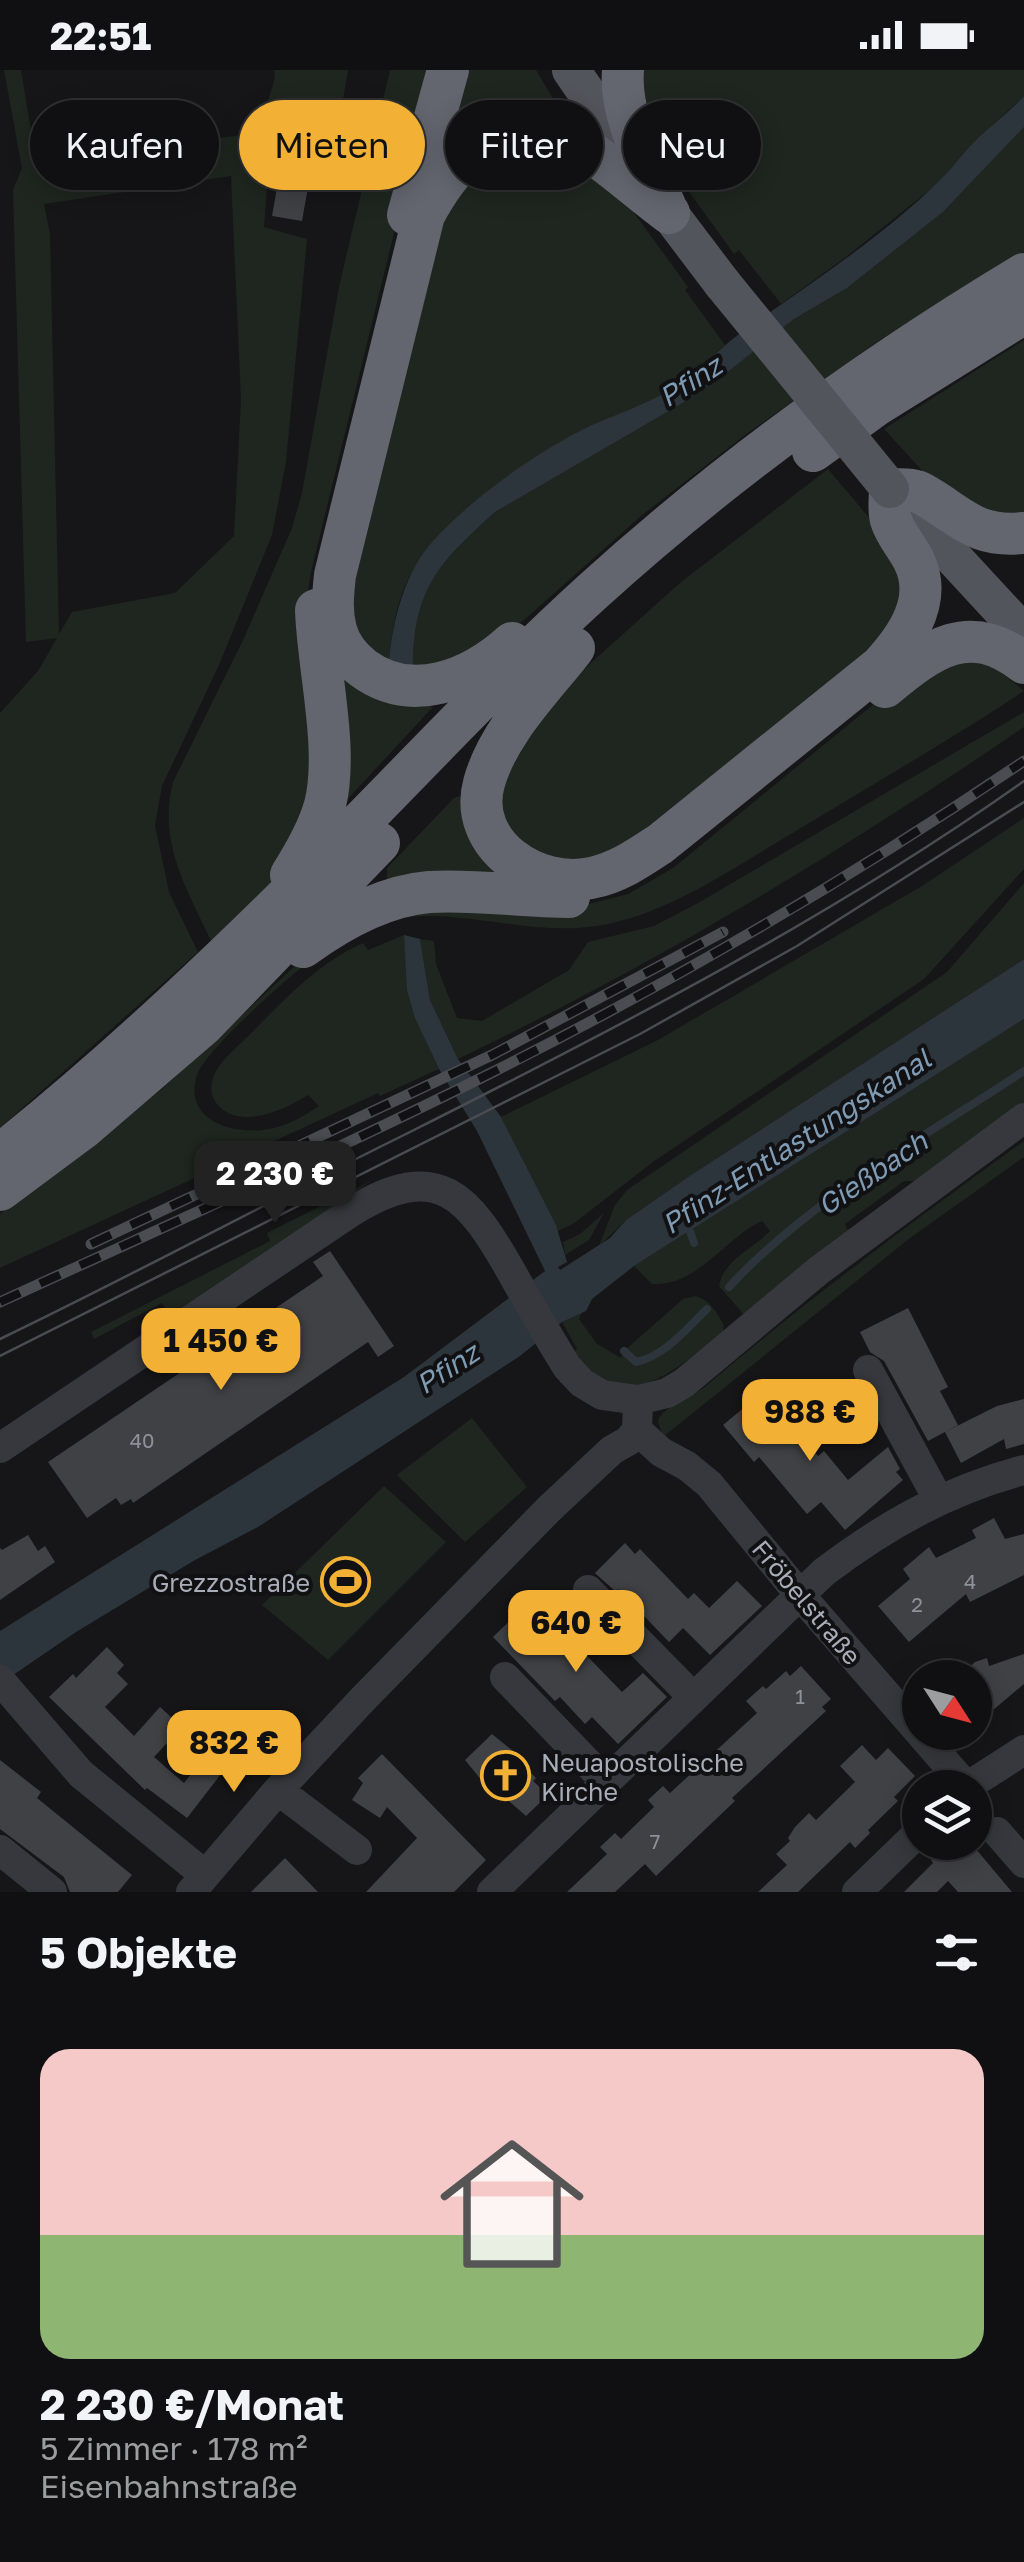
<!DOCTYPE html>
<html lang="de">
<meta charset="utf-8">
<style>
:root{--surface:#101012;--page:#19191b;--text:#f1f3f6;--muted:#9c9d9f;--line:#303032;--accent:#f2b134}
body{margin:0;font-family:"Golos Text",sans-serif;background:var(--page);color:var(--text);height:100vh;display:flex;flex-direction:column;font-size:38px;white-space:nowrap}
*{box-sizing:border-box;margin:0}
p{font-size:32px;color:var(--muted)}
.icon{flex:none;width:55px;height:55px;fill:none;stroke:currentColor;stroke-width:2;stroke-linecap:round;stroke-linejoin:round}
.map{position:relative;height:1822px;overflow:hidden}
.sheet{display:flex;flex-direction:column;background:var(--surface);flex:1}
.sheet>*{flex:none}
.hud{position:absolute;left:30px;top:30px;width:965px;height:90px;display:flex;gap:20px}
.needle{width:65px;rotate:126deg}
.fabs{position:absolute;left:902px;top:1590px;display:grid;gap:20px}
.fabs a{display:grid;place-items:center;width:90px;height:90px;border-radius:50%;background:var(--surface);box-shadow:0 5px 25px #0003,0 0 0 2px var(--line);font-size:50px}
.price{position:absolute;translate:-50% -85px;padding:0 22px;border-radius:20px;background:var(--accent);color:#111;font-size:32px;line-height:65px;filter:drop-shadow(0 2px 5px #0008)}
.price::after{content:'';position:absolute;left:50%;top:60px;width:30px;height:22px;margin-left:-15px;background:inherit;clip-path:polygon(0 0,100% 0,50% 100%)}
.price.current{background:#222;color:#fff}
ul{padding:0;list-style:none}
li{display:grid;align-content:center;gap:20px;height:530px;padding:0 40px}
li+li{border-top:2px solid var(--line)}
li span{display:grid;place-items:center;height:310px;border-radius:30px;color:#555}
li>.icon{margin-inline-start:auto}
span .icon{width:180px;height:180px;fill:#fffc;stroke-width:1}
li b{font-size:42px}
h2{display:flex;justify-content:space-between;align-items:center;height:120px;padding:0 40px;font-size:42px}
.chip{padding:0 35px;border-radius:45px;background:var(--surface);box-shadow:0 5px 25px #0003,0 0 0 2px var(--line);font-size:35px;line-height:90px}
.chip.current{background:var(--accent);color:#111}
.status{display:flex;justify-content:space-between;align-items:center;height:70px;padding:0 50px;background:var(--surface);direction:ltr}
.status svg{height:28px;fill:currentColor}
.map>svg:first-child{display:block}
.green{fill:#1e261f;fill-rule:evenodd}
.water{fill:#2c353c}
.lines{fill:none;stroke-linecap:round;stroke-linejoin:round}
.stream{stroke:#2c353c;stroke-width:8}
.building{fill:#404145}
.minor{stroke:#37383d;stroke-width:30}
.major{stroke:#53555c;stroke-width:38}
.highway{stroke:#63666e;stroke-width:42}
.tram{stroke:#4a4c52;stroke-width:2.5}
.rail-casing{stroke:#4a4c52;stroke-width:11}
.rail{stroke:#111113;stroke-width:8;stroke-dasharray:22;stroke-linecap:butt}
.major-bridge{stroke:#53555c;stroke-width:38}
.labels{text-anchor:middle;dominant-baseline:central;stroke-width:8;stroke-linejoin:round;paint-order:stroke}
.number-label{font-size:20px;fill:#8e929b}
.poi-label{font-size:25px;fill:#a8adb8;stroke:#111113;text-anchor:end}
.street-label{font-size:25px;fill:#a8adb8;stroke:#111113}
.water-label{font-size:28px;font-style:italic;fill:#7f9bb3;stroke:#111113}
</style>
<div class="status"><b>22:51</b><svg viewBox="0 0 49 12"><path d="M0 12V9h3v3zM5 12V6h3v6zM10 12V3h3v9zM15 12V0h3v12zM26 1h20v11H26zM47 4h2v5h-2z"/></svg></div>
<div class="map">
<svg width="1024" height="1822" viewBox="0 0 1024 1822">
<rect width="100%" height="100%" fill="#161618"/>
<!-- green -->
<path class="green" d="M 4,0 L 21,0 L 36,91 L 258,63 L 275,8 L 274,0 L 348,0 L 329,114 L 268,103 L 264,157 L 307,169 L 286,392 L 272,465 L 219,595 L 162,716 L 155,755 L 169,822 L 198,882 L 0,1058 L 0,643 L 38,601 L 57,568 L 26,572 L 13,120 L 22,98 ZM 231,106 L 241,329 L 234,466 L 175,523 L 72,542 L 59,564 L 50,164 L 44,134 Z
M 390,0 L 434,0 L 311,502 L 306,533 L 319,694 L 272,813 L 213,875 C 188,821 157,773 173,712 L 244,568 L 292,458 L 302,423 L 339,217 Z
M 465,0 L 536,0 L 564,47 L 452,73 L 450,69 Z
M 639,0 L 1024,0 L 1024,26 L 976,70 L 938,113 L 846,187 L 781,234 L 739,180 L 734,184 L 664,87 L 654,70 Z
M 1024,57 L 1024,182 L 880,270 L 745,365 L 641,446 L 506,566 L 475,589 L 413,596 L 413,565 L 418,538 L 429,511 L 465,469 L 495,442 L 681,334 L 719,308 L 794,249 L 847,218 L 943,142 Z
M 557,81 L 624,129 L 688,217 L 685,220 L 725,275 C 695,303 663,327 625,344 C 613,349 600,351 589,357 C 524,391 461,435 417,495 C 398,521 392,559 389,590 L 365,574 L 340,535 L 448,125 L 506,82 Z
M 1024,270 L 1024,450 L 994,449 L 928,407 L 884,359 Z
M 828,399 L 872,451 L 905,506 L 896,559 L 597,797 L 517,779 L 494,724 L 552,628 L 681,512 Z
M 949,585 L 996,598 L 1024,621 C 948,671 869,717 791,764 C 733,798 674,840 608,854 C 539,869 473,840 404,847 C 378,850 349,866 327,879 C 301,894 206,979 197,1005 C 183,1048 228,1064 263,1060 C 283,1058 303,1047 319,1036 L 308,1025 C 285,1040 239,1061 217,1034 C 210,1026 210,1014 214,1005 C 221,990 233,981 244,970 C 282,933 314,895 363,873 L 368,880 L 404,865 C 408,926 413,944 439,999 L 380,1026 L 378,1023 L 0,1198 L 0,1144 L 163,1018 L 311,881 L 399,840 L 577,837 L 628,824 L 673,798 L 875,633 Z
M 333,597 L 430,634 L 432,638 L 344,733 Z
M 1024,642 L 1024,657 C 843,781 656,894 458,989 L 430,930 L 420,869 L 434,871 L 436,894 L 457,948 L 482,951 L 569,900 L 588,872 L 654,856 L 698,833 Z
M 460,726 L 464,728 L 495,802 L 392,812 L 387,808 L 387,798 L 454,728 Z
M 1024,748 L 1024,799 L 924,909 L 653,1092 L 573,1154 L 558,1161 L 501,1047 L 658,970 L 922,816 Z
M 1024,813 L 1024,889 L 691,1105 L 626,1150 L 599,1176 L 615,1135 L 627,1120 L 947,902 Z
M 1024,949 L 1024,1033 L 916,1111 L 904,1111 L 845,1154 L 848,1161 L 745,1246 L 719,1216 C 723,1190 753,1179 770,1161 L 762,1151 C 725,1168 697,1217 652,1214 L 634,1196 Z
M 1024,1071 L 1024,1087 L 910,1168 L 663,1367 L 658,1351 C 664,1335 691,1328 706,1316 C 808,1229 915,1150 1024,1071 Z
M 371,1111 L 171,1246 L 162,1233 L 94,1269 L 91,1262 L 270,1171 L 267,1163 Z
M 604,1143 L 589,1170 L 565,1185 L 563,1172 L 580,1164 Z
M 696,1226 C 711,1231 716,1242 724,1255 L 723,1261 C 676,1300 625,1350 573,1282 L 577,1279 L 562,1252 L 582,1242 L 579,1249 L 597,1274 L 621,1288 L 624,1281 L 683,1229 Z
M 472,1348 L 527,1417 L 465,1472 L 397,1405 Z
M 384,1416 L 446,1472 L 328,1590 L 262,1535 Z"/>
<!-- water -->
<path class="water" d="M 1024,26 L 1024,57 L 943,142 L 847,218 L 794,249 L 720,308 L 681,334 L 495,442 C 440,492 413,518 413,596 L 389,590 C 393,549 405,502 433,471 C 473,427 539,380 592,355 C 618,344 644,335 668,321 C 695,306 715,282 739,264 C 805,217 880,169 938,112 C 953,98 964,81 979,67 C 994,53 1010,41 1024,26 Z
M 404,865 L 420,869 L 430,930 L 458,989 L 501,1047 L 556,1155 L 567,1192 L 558,1197 L 560,1200 L 610,1168 L 626,1150 L 691,1105 L 1024,889 L 1024,949 L 634,1196 L 592,1229 L 586,1241 L 562,1252 L 520,1286 L 258,1457 L 195,1490 L 76,1562 L 0,1614 L 0,1561 L 404,1307 L 545,1201 L 477,1061 L 439,999 L 415,948 L 407,920 Z"/>
<g class="lines">
<!-- stream -->
<path class="stream" d="M 687,1153 L 694,1173
M 729,1217 C 808,1131 927,1065 1024,1001
M 624,1281 L 636,1292 C 665,1286 686,1259 707,1239"/>
</g>
<!-- building -->
<path class="building" d="M 278,112 L 308,117 L 302,151 L 272,146 Z
M 330,1181 L 394,1276 L 378,1287 L 368,1272 L 133,1433 L 131,1429 L 121,1435 L 116,1428 L 87,1448 L 48,1392 L 323,1206 L 313,1192 Z
M 908,1238 L 948,1317 L 940,1321 L 958,1355 L 928,1371 L 884,1291 L 870,1282 L 860,1262 Z
M 764,1321 L 818,1386 L 824,1381 L 848,1410 L 888,1377 L 900,1399 L 896,1402 L 903,1410 L 845,1460 L 821,1432 L 807,1444 L 759,1387 L 754,1392 L 723,1355 Z
M 1024,1329 L 1024,1374 L 1006,1379 L 1004,1369 L 961,1393 L 945,1362 L 997,1336 Z
M 994,1448 L 1005,1469 L 1024,1464 L 1024,1505 L 970,1532 L 966,1524 L 909,1572 L 878,1536 L 910,1509 L 903,1499 L 929,1477 L 936,1488 L 976,1468 L 972,1460 Z
M 28,1465 L 38,1481 L 45,1476 L 55,1492 L 0,1530 L 0,1478 L 2,1480 Z
M 625,1473 L 635,1484 L 640,1479 L 688,1529 L 694,1523 L 709,1538 L 737,1511 L 762,1536 L 710,1585 L 683,1558 L 669,1572 L 618,1519 L 616,1522 L 595,1503 Z
M 529,1532 L 558,1562 L 561,1559 L 622,1622 L 643,1603 L 667,1627 L 618,1674 L 592,1647 L 585,1654 L 560,1627 L 555,1631 L 493,1567 Z
M 107,1577 L 124,1595 L 117,1603 L 128,1614 L 105,1637 L 134,1666 L 160,1637 L 182,1657 L 154,1687 L 184,1713 L 202,1690 L 221,1704 L 187,1748 L 147,1718 L 145,1720 L 49,1627 L 73,1604 L 76,1608 Z
M 1024,1584 L 1024,1614 L 993,1640 L 975,1619 L 975,1608 L 966,1608 L 962,1604 L 975,1592 L 987,1588 L 989,1596 Z
M 801,1596 L 831,1629 L 822,1637 L 826,1641 L 732,1728 L 735,1731 L 656,1806 L 645,1794 L 615,1822 L 567,1822 L 607,1784 L 600,1777 L 615,1763 L 621,1769 L 654,1737 L 648,1730 L 663,1716 L 670,1723 L 757,1643 L 746,1631 L 763,1616 L 766,1619 L 786,1601 L 790,1606 Z
M 492,1664 L 524,1690 L 521,1693 L 536,1708 L 533,1711 L 548,1725 L 526,1746 L 495,1719 L 491,1722 L 465,1690 Z
M 862,1675 L 876,1690 L 888,1678 L 915,1706 L 894,1727 L 898,1731 L 868,1760 L 870,1763 L 855,1778 L 850,1772 L 798,1822 L 758,1822 L 787,1795 L 776,1784 L 790,1771 L 788,1768 L 795,1757 L 809,1743 L 816,1750 L 855,1712 L 840,1696 Z
M 382,1684 L 486,1790 L 454,1822 L 366,1822 L 417,1768 L 387,1737 L 380,1748 L 352,1730 L 363,1713 L 358,1708 Z
M 0,1690 L 41,1722 L 37,1728 L 132,1805 L 118,1822 L 70,1822 L 64,1807 L 0,1759 Z
M 952,1772 L 970,1772 L 1012,1822 L 958,1822 L 948,1811 L 937,1822 L 904,1822 L 933,1793 L 931,1790 Z
M 285,1788 L 318,1822 L 251,1822 Z"/>
<g class="lines">
<!-- minor -->
<path class="minor" d="M 868,1300 L 938,1429
M 637,1360 L 661,1382 L 687,1396 L 709,1414 L 800,1525 L 966,1716
M 0,1378 L 351,1142 C 439,1087 469,1127 512,1203 C 530,1235 548,1266 567,1297 L 582,1313 L 602,1325 L 638,1330 L 667,1323 L 684,1313 L 818,1201 L 1024,1048
M 588,1520 L 692,1626
M 505,1607 L 605,1711
M 0,1610 L 81,1704 L 205,1805
M 965,1718 L 1024,1680
M 278,1720 L 357,1780
M 997,1762 L 1024,1793
M 0,1780 L 52,1822
M 191,1822 L 278,1720 L 362,1630 L 549,1439 L 612,1380 L 628,1371 L 637,1360 L 638,1330
M 492,1822 L 824,1502 C 886,1455 948,1420 1024,1400
M 857,1822 L 920,1761"/>
<!-- major -->
<path class="major" d="M 571,0 L 669,143 L 722,213
M 890,419 L 1024,564"/>
<!-- highway -->
<path class="highway" d="M 623,0 C 619,48 648,95 666,138
M 408,145 L 448,0
M 813,381 L 875,336 L 1024,243
M 512,573 C 471,610 411,634 363,598 C 350,588 340,575 336,560 C 331,541 333,524 335,505 L 424,145 C 448,100 481,59 537,63 C 547,64 558,65 567,69 C 604,87 636,119 669,143
M 574,578 C 542,619 498,662 484,713 C 467,775 537,820 591,808 C 617,803 639,788 660,774 L 881,596 C 907,568 933,530 914,491 C 908,478 895,464 891,450 C 888,441 890,428 890,419 C 899,420 913,418 921,423 C 961,445 973,468 1024,463
M 885,617 C 931,579 969,550 1024,593
M 291,805 C 305,783 318,760 325,735 C 339,679 318,599 316,540
M 303,877 C 340,850 383,826 429,822 C 475,819 522,827 569,827
M 0,1085 C 120,989 232,882 340,773 C 423,689 504,602 592,522 C 724,402 871,296 1024,204
M 0,1120 L 82,1059 L 204,954 L 379,773"/>
<!-- tram -->
<path class="tram" d="M 0,1269 C 137,1203 270,1131 406,1064 C 617,958 831,848 1024,711
M 0,1286 L 640,964 L 797,876 L 1024,732"/>
<defs>
<path id="rail" d="M 91,1174 L 492,985 L 723,862
M 0,1232 C 165,1156 332,1083 495,1001 C 678,909 854,806 1024,691"/>
</defs>
<!-- rail casing -->
<use href="#rail" class="rail-casing"/>
<!-- rail -->
<use href="#rail" class="rail"/>
<!-- major-bridge -->
<path class="major-bridge" d="M 722,213 L 890,419"/>
</g>
<!-- icons -->
<defs>
<symbol id="stadium-ring" viewBox="-11 -11 22 22"><circle r="9.5" fill="#111113" stroke="#f2b134" stroke-width="1.5"/><path d="M0-5a6.5 5 0 1 0 0 10a6.5 5 0 1 0 0-10ZM-3.5-1.8h7v3.6h-7Z" fill="#f2b134"/></symbol>
<symbol id="church-ring" viewBox="-11 -11 22 22"><circle r="9.5" fill="#111113" stroke="#f2b134" stroke-width="1.5"/><path d="M-1.2-6h2.4v3.5h3.3v2.4h-3.3V6h-2.4V-.1h-3.3v-2.4h3.3Z" fill="#f2b134"/></symbol>
</defs>
<g fill-rule="evenodd">
<use href="#stadium-ring" x="318" y="1484" width="55" height="55"/>
<use href="#church-ring" x="478" y="1678" width="55" height="55"/>
</g>
<g class="labels">
<!-- number labels -->
<g class="number-label">
<text x="142" y="1370">40</text>
<text x="970" y="1511">4</text>
<text x="917" y="1534">2</text>
<text x="800" y="1626">1</text>
<text x="655" y="1771">7</text>
</g>
<!-- poi labels -->
<g class="poi-label">
<text x="310" y="1512">Grezzostraße</text>
<text x="541" y="1692" text-anchor="start">Neuapostolische<tspan x="541" dy="29">Kirche</tspan></text>
</g>
<!-- street labels -->
<g class="street-label">
<text transform="translate(807 1532) rotate(50)">Fröbelstraße</text>
</g>
<!-- water labels -->
<g class="water-label">
<text transform="translate(690 311) rotate(-33)">Pfinz</text>
<text transform="translate(796 1071) rotate(-33)">Pfinz-Entlastungskanal</text>
<text transform="translate(872 1103) rotate(-34)">Gießbach</text>
<text transform="translate(447 1298) rotate(-33)">Pfinz</text>
</g>
</g>
</svg>
<div class="fabs">
<a><svg class="needle" viewBox="-14 -14 28 28"><path d="M0-13l5 13h-10z" fill="#e53935"/><path d="M0 13l5-13h-10z" fill="#9c9d9f"/></svg></a>
<a><svg class="icon" aria-label="layers" viewBox="0 0 24 24"><path d="M12 4l9 5-9 5-9-5zM3 14l9 5 9-5"/></svg></a>
</div>
<b class="price current" style="left:275px;top:1156px">2 230 €</b>
<b class="price" style="left:221px;top:1323px">1 450 €</b>
<b class="price" style="left:810px;top:1394px">988 €</b>
<b class="price" style="left:576px;top:1605px">640 €</b>
<b class="price" style="left:234px;top:1725px">832 €</b>
<div class="hud">
<a class="chip">Kaufen</a>
<a class="chip current">Mieten</a>
<a class="chip">Filter</a>
<a class="chip">Neu</a>
</div>
</div>
<section class="sheet">
<h2>5 Objekte<svg class="icon" aria-label="filters" viewBox="0 0 24 24"><path d="M4 7h16M4 17h16"/><circle cx="9" cy="7" r="2"/><circle cx="15" cy="17" r="2"/></svg></h2>
<ul>
<li><span style="background:linear-gradient(#f6c9c9 60%,#8fb573 0)"><svg class="icon" aria-label="home" viewBox="0 0 24 24"><path d="M3 11l9-7 9 7M6 9v11h12V9"/></svg></span><div><b>2 230 €/Monat</b><p>5 Zimmer · 178 m²</p><p>Eisenbahnstraße</p></div></li>
</ul>
</section>
